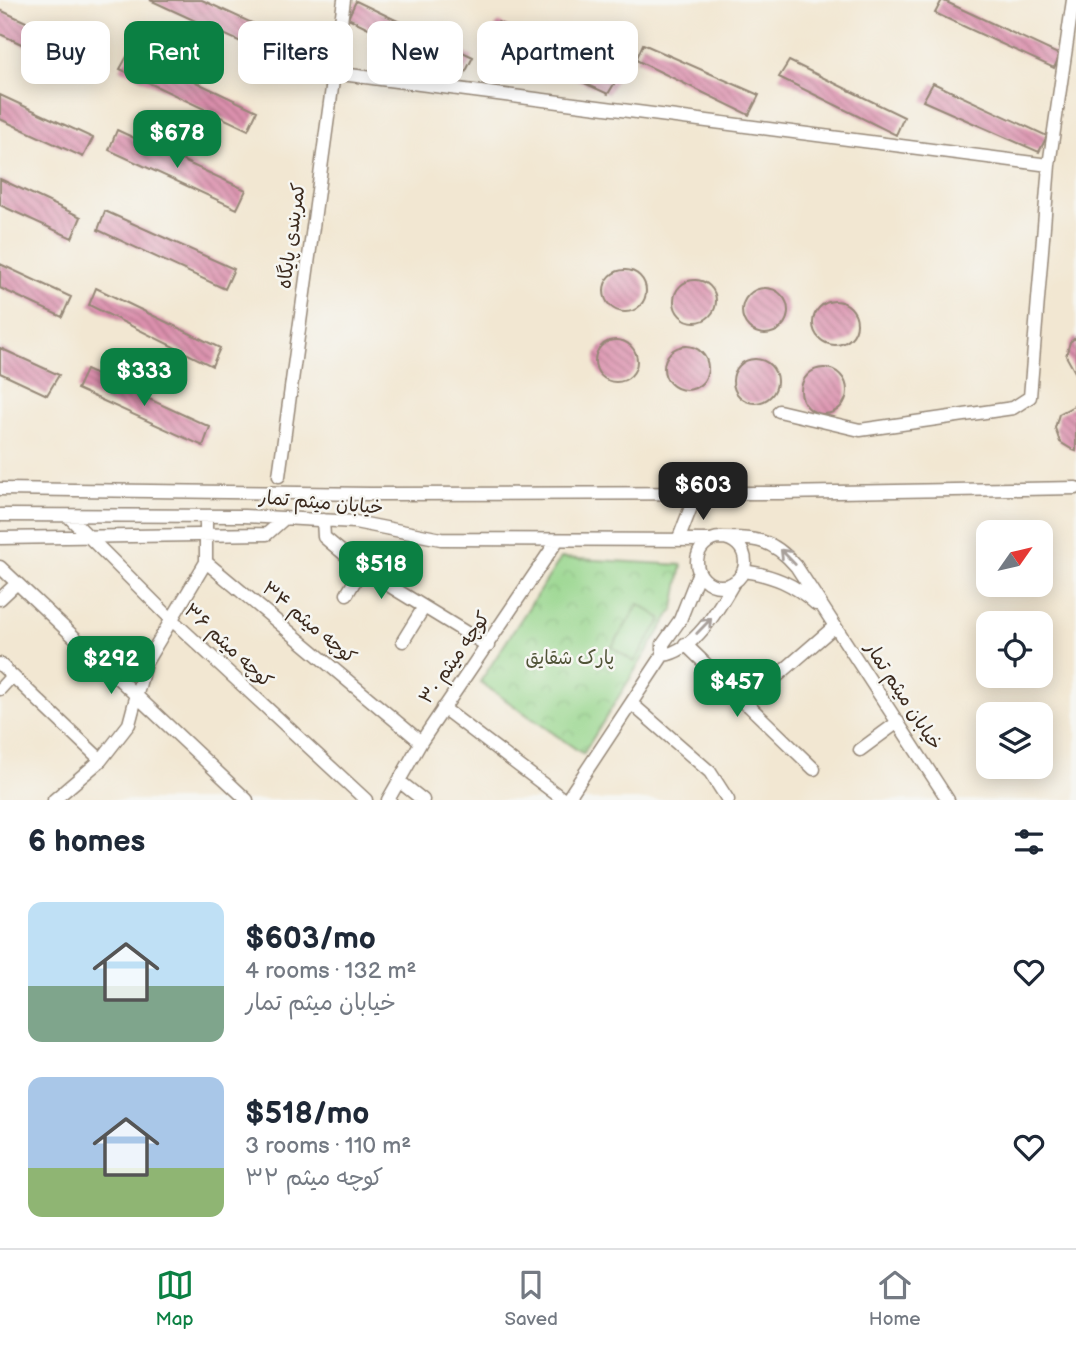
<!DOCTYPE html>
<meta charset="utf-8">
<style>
:root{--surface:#fff;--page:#f2f2f3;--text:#1f2937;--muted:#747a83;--line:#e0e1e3;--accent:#0b8043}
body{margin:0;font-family:"Balsamiq Sans","Playpen Sans Arabic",sans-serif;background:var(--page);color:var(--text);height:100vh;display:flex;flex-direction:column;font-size:26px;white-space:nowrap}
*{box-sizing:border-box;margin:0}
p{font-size:23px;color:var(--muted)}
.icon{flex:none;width:38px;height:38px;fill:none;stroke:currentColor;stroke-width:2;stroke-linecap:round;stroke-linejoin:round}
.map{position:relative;height:800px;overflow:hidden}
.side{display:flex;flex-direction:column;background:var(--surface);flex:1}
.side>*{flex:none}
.banner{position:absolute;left:21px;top:21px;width:700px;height:63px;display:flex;gap:14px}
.needle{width:46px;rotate:56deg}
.tools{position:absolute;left:976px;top:520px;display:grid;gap:14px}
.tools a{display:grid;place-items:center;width:77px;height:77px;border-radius:14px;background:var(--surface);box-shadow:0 4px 18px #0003;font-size:35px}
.price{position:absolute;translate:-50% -60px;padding:0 16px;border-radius:14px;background:var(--accent);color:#fff;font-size:23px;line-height:46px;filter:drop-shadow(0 2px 4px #0008)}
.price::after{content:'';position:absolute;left:50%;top:42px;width:21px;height:16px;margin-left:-10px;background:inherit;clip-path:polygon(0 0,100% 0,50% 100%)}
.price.current{background:#222;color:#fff}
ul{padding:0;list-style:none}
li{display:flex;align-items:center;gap:21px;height:175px;padding:0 28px}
li span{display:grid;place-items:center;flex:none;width:196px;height:140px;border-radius:14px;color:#555}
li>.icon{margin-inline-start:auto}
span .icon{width:84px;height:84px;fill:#fffc;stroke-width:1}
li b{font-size:30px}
h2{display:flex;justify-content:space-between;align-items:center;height:84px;padding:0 28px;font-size:30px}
.chip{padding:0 24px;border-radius:14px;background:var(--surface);box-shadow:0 4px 18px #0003;font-size:24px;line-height:63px}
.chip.current{background:var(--accent);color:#fff}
.tabs{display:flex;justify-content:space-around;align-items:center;height:98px;border-top:2px solid var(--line);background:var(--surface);font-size:19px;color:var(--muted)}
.tabs a{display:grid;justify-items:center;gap:4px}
.tabs .current{color:var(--accent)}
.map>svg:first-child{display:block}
.park{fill:url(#park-crowns);stroke:#688054;stroke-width:2}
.pitch{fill:#96d58b;stroke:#688054;stroke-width:2}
.building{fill:url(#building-back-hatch)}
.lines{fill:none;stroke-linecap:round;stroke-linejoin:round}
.minor-casing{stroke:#968878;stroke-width:15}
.minor{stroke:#fff;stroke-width:12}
.oneway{stroke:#a79f9a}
.labels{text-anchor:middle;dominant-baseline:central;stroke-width:5;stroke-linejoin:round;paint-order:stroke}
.street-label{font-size:19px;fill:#3b2a1e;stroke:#f6f6f2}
.park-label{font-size:19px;fill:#525539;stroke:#f6f6f2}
</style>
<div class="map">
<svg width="1076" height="800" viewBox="0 0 1076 800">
<defs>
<pattern id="park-crowns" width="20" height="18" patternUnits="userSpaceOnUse" patternTransform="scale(1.75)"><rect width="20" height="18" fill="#96d58b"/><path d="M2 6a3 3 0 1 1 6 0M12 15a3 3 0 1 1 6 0" fill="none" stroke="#82b778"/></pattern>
<pattern id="building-back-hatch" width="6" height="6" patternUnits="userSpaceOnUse" patternTransform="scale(1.75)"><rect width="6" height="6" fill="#db90ad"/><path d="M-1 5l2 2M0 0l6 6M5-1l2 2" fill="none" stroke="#b3768c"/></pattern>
</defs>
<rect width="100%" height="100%" fill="#f6f6f2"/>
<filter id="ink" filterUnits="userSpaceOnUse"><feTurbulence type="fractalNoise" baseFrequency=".0143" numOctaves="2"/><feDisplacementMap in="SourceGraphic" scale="14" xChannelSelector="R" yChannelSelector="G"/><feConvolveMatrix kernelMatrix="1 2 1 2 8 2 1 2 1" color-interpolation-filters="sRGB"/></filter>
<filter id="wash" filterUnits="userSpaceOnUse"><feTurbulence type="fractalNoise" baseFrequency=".00686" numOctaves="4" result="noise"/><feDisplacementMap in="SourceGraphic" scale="28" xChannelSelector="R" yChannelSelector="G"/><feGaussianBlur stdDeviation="1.57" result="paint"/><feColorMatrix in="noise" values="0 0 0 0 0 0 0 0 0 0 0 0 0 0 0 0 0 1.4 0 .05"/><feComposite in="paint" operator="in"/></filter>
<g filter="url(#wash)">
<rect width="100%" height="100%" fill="#f2e7d2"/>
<!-- park -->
<path class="park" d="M 561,558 L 682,565 L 674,608 L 583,754 L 480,682 Z"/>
<!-- pitch -->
<path class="pitch" d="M 639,604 L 662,619 L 634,662 L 612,647 Z"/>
<g id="blocks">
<!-- building -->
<path class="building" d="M 150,0 L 202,0 L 265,29 L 256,49 Z
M 942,0 L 1060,55 L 1054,68 L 935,13 Z
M 356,1 L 473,57 L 464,75 L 348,18 Z
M 0,10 L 102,57 L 94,78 L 0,34 Z
M 498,22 L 617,79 L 608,94 L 489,39 Z
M 643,44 L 759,95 L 749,115 L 636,60 Z
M 130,51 L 257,111 L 248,130 L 120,69 Z
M 789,61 L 904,117 L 896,135 L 779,77 Z
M 933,83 L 1047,136 L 1039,152 L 923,101 Z
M 0,95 L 93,138 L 83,157 L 0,119 Z
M 117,130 L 246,190 L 237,209 L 109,150 Z
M 0,179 L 81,217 L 72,238 L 0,205 Z
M 105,211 L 234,269 L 225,289 L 98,230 Z
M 0,264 L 71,297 L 62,317 L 0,288 Z
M604 291a21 21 0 1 1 42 0a21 21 0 1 1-42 0Z
M674 301a21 21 0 1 1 42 0a21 21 0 1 1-42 0Z
M742 311a23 23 0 1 1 46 0a23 23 0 1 1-46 0Z
M 96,288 L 220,348 L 212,366 L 89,305 Z
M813 323a22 22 0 1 1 44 0a22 22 0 1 1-44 0Z
M 1076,337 L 1076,374 L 1066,356 L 1070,342 Z
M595 361a21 21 0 1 1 42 0a21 21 0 1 1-42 0Z
M664 368a22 22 0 1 1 44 0a22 22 0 1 1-44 0Z
M 0,348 L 59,375 L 47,395 L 0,373 Z
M733 381a22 22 0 1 1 44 0a22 22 0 1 1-44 0Z
M801 391a23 23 0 1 1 46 0a23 23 0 1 1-46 0Z
M 86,370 L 210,427 L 203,446 L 77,389 Z
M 1076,405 L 1076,451 L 1073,450 L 1060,442 L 1055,428 L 1059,414 Z"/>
</g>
</g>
<g filter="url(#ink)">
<use href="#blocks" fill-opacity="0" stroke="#968878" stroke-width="2"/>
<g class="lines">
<defs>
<path id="minor" d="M 334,73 L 1049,165
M 779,411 L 860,430 L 1013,408 L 1030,397 L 1049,165 L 1073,0
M 279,476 L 344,0
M 0,489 L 370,494 L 779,493 L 1076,488
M 0,515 L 244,516 L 355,522 L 441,539 L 711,540
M 68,516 L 170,618 L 366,800
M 206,517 L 206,562 L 421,742
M 323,520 L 324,537 L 362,569 L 488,646
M 0,538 L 267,534 L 285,518
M 679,538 L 696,494
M 720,538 C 755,538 772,538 796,566 L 948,800
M697 562a24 24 0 1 1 48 0a24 24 0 1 1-48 0Z
M 0,567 L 247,800
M 743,571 C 773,575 794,584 816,604
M 347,594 L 362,569
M 0,599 L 17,583
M 403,641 L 424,607
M 685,644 L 814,769
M 663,655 C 695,651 719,608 734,582
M 0,664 L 101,760
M 0,689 L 12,676
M 632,704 L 710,772 L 728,800
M 745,704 L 835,626
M 443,708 L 564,800
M 860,750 L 898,722
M 399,781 L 423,800
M 54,800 L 101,760 L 129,724 L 145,664 L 206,562
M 388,800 L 421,742 L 557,541
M 567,800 L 663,655 L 663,644 L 680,620 L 699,572"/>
</defs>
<!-- minor casing -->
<use href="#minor" class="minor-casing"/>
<!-- minor -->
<use href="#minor" class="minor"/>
</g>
<!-- one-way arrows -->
<defs><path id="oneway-shaft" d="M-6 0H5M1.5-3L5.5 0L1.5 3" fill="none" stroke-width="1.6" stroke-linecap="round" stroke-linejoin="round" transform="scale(1.75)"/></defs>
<g class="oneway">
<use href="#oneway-shaft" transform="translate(788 557) rotate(-134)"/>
<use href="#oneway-shaft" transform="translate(704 626) rotate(-46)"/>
</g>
</g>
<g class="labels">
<!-- street labels -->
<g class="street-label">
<text transform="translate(292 236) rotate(-82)">کمربندی پایگاه</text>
<text transform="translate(321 503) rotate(5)">خیابان میثم تمار</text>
<text transform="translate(309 623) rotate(40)">کوچه میثم ۳۴</text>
<text transform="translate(228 646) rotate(43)">کوچه میثم ۳۶</text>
<text transform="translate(455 658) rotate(-55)">کوچه میثم ۳۰</text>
<text transform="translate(903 696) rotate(57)">خیابان میثم تمار</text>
</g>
<!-- park labels -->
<g class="park-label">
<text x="570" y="658">پارک شقایق</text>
</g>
</g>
</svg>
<div class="tools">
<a><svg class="needle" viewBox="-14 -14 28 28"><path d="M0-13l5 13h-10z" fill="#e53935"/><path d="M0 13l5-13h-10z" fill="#747a83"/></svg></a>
<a><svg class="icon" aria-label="locate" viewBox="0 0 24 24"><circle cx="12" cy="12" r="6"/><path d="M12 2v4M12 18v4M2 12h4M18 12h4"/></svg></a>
<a><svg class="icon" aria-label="layers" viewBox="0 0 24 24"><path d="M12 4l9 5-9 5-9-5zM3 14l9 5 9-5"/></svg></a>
</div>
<b class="price" style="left:177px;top:170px">$678</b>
<b class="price" style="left:144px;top:408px">$333</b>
<b class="price current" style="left:703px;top:522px">$603</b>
<b class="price" style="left:381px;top:601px">$518</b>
<b class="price" style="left:111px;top:696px">$292</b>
<b class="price" style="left:737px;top:719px">$457</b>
<div class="banner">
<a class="chip">Buy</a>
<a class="chip current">Rent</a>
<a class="chip">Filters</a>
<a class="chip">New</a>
<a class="chip">Apartment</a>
</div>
</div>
<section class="side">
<h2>6 homes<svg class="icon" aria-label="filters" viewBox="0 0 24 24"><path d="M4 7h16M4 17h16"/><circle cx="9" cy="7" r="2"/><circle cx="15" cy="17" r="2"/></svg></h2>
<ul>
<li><span style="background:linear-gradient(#bfe0f5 60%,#7fa58c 0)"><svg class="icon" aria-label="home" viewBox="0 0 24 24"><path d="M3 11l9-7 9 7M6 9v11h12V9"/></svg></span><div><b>$603/mo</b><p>4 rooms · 132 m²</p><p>خیابان میثم تمار</p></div><svg class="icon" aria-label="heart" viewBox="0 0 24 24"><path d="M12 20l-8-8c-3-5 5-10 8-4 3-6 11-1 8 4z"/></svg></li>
<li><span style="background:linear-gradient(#a9c7e8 65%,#8fb573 0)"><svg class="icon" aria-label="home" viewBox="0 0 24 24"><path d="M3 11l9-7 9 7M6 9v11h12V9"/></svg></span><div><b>$518/mo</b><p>3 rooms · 110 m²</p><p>کوچه میثم ۳۲</p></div><svg class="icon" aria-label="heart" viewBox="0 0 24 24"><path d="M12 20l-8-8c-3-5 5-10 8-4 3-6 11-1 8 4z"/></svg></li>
</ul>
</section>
<nav class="tabs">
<a class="current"><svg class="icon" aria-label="map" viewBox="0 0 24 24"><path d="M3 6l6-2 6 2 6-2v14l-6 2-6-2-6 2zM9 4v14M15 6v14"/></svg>Map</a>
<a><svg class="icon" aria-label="saved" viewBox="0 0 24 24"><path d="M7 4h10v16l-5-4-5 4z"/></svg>Saved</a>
<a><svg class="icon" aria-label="home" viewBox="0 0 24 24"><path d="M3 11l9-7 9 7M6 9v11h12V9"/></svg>Home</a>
</nav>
